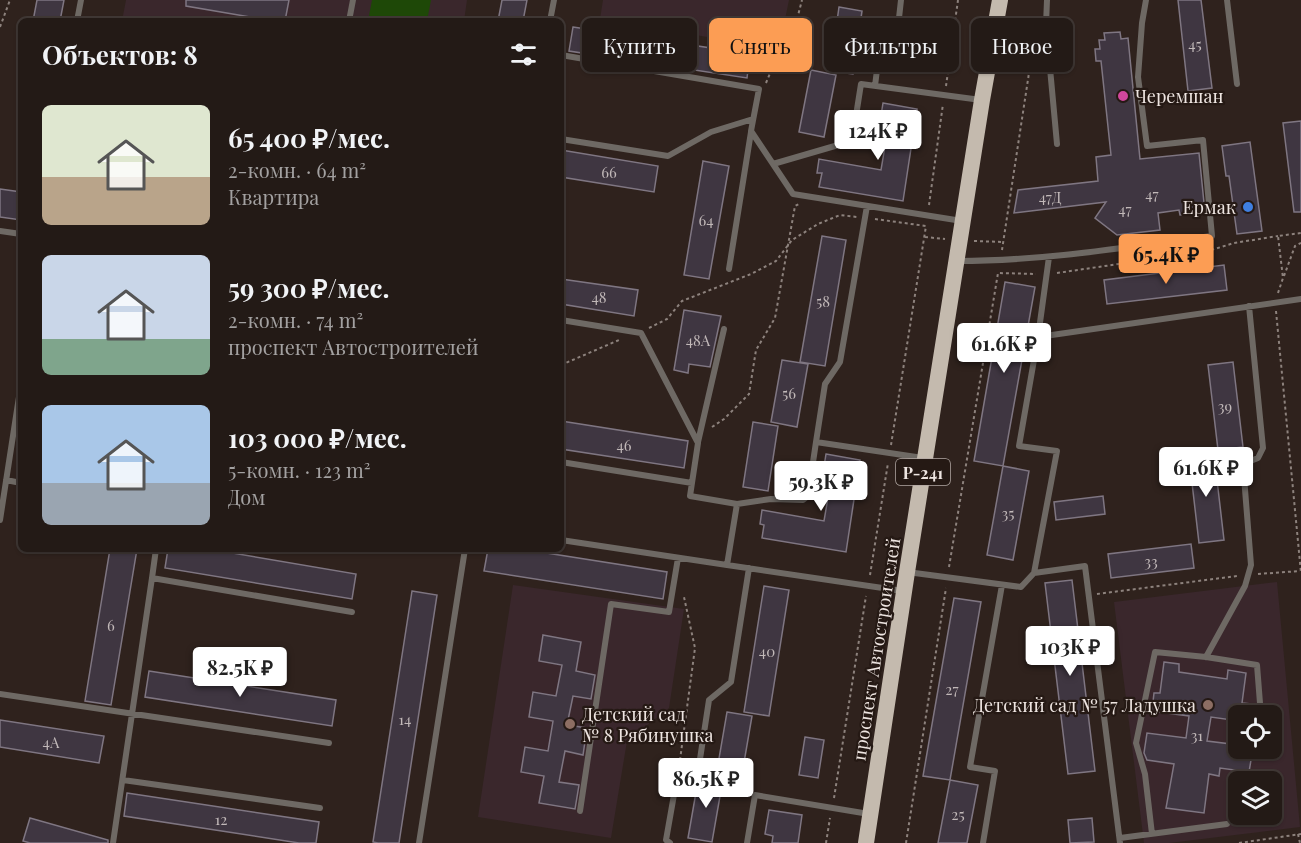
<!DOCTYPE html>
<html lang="ru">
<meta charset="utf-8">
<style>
:root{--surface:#231a16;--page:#2b231f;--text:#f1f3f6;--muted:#a3a1a1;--line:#403835;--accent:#fc9d54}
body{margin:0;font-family:"Playfair Display",serif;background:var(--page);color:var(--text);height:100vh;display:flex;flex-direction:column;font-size:22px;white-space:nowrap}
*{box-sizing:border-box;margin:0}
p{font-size:20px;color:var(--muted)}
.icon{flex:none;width:33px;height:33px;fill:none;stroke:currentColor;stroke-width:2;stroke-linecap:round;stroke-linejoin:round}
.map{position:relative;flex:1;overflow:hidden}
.side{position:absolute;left:18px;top:18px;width:546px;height:534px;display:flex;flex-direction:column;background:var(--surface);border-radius:9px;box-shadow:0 2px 4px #0004,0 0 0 2px var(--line)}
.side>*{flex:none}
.banner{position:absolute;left:582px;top:18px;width:570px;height:54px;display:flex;gap:12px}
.buttons{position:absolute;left:1228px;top:705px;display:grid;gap:12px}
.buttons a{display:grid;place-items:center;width:54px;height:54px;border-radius:9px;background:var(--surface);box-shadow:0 2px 4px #0004,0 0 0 2px var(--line);font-size:30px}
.price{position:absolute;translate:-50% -51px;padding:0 14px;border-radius:6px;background:#fff;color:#222;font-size:20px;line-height:39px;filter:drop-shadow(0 2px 3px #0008)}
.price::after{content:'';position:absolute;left:50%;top:36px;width:18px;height:14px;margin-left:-9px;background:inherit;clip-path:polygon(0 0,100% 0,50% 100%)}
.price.on{background:var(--accent);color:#111}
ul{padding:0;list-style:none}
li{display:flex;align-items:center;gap:18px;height:150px;padding:0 24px}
li span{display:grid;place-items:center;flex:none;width:168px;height:120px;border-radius:9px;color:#555}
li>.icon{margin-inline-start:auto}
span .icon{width:72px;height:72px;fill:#fffc;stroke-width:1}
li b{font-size:26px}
h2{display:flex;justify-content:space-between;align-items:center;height:72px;padding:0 24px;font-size:26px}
.tag{padding:0 21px;border-radius:9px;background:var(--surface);box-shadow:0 2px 4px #0004,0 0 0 2px var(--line);font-size:21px;line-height:54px}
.tag.on{background:var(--accent);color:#111}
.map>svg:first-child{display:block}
.education{fill:#3a272c;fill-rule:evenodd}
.green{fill:#1e4807}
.building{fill:#3f3641;stroke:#7f7682;stroke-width:1.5}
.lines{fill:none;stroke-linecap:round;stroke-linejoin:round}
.path{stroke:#8d827d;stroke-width:2;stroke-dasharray:3 3;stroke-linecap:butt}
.service{stroke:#6e6964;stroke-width:6}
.trunk{stroke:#c4baae;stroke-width:16}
.hotel-dot{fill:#d1479c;stroke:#251914;stroke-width:2}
.shop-dot{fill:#3f7fe0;stroke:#251914;stroke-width:2}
.education-dot{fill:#8d6e63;stroke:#251914;stroke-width:2}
.labels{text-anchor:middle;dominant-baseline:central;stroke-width:4.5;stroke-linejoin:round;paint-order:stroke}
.number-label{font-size:15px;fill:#c2b9b9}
.shield{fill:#251914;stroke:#b2a8a4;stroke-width:1.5}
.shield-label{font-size:16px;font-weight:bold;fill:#eee5e1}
.poi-label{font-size:18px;fill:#eee5e1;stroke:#251914;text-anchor:start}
.street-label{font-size:18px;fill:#eee5e1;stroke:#251914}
</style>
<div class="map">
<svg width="1301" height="843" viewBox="0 0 1301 843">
<rect width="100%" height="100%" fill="#2f221d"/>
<!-- education -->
<path class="education" d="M 126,0 L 467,0 L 464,21 L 122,21 Z
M 603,0 L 789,0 L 779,49 L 600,19 Z
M 1277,582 L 1300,827 L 1169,843 L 1144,843 L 1114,602 ZM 1239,716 L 1272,716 L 1272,748 L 1239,748 ZM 1239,782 L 1272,782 L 1272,814 L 1239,814 Z
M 513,585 L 684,609 L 669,708 L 627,741 L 611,838 L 478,817 Z"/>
<!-- green -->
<path class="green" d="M 372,0 L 431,0 L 427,21 L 368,21 Z"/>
<!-- building -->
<path class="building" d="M 37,0 L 64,0 L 60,21 L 33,21 Z
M 186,0 L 289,0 L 285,21 L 273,21 L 186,6 Z
M 502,0 L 527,0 L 523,21 L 498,21 Z
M 1178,0 L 1201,0 L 1212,88 L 1188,91 Z
M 839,7 L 862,11 L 853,74 L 830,71 Z
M 573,27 L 750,54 L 747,78 L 569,51 Z
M 1120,32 L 1121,39 L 1128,38 L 1140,159 L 1199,153 L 1205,213 L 1180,215 L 1179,210 L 1158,213 L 1160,230 L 1117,235 L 1095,218 L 1106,202 L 1014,213 L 1018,190 L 1098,181 L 1096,157 L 1111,155 L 1101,61 L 1096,61 L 1095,49 L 1100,49 L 1099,40 L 1105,40 L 1104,33 Z
M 811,70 L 836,75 L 824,137 L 799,132 Z
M 883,103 L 917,109 L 903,201 L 819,187 L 822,173 L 817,173 L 819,159 L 881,170 L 888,129 L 879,128 Z
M 1301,121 L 1301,212 L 1294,212 L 1283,123 Z
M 1250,142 L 1262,231 L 1237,234 L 1229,176 L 1226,176 L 1222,146 Z
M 561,150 L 658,166 L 654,192 L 561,177 Z
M 703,161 L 729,166 L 709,279 L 684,275 Z
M 0,189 L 21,192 L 21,220 L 0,217 Z
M 822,236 L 846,240 L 825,366 L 800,362 Z
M 1224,265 L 1227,290 L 1107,304 L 1104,280 Z
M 561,279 L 638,290 L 634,316 L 561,304 Z
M 1005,282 L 1035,287 L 1003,466 L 974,461 Z
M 684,310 L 721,316 L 710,367 L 689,364 L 688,373 L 674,370 Z
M 782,360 L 808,364 L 797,427 L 771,422 Z
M 1233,362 L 1243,447 L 1218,450 L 1208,365 Z
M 561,421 L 688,441 L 684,468 L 561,449 Z
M 753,422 L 778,426 L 768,491 L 743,487 Z
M 826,454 L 860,460 L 846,552 L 762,538 L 764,525 L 760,524 L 762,510 L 824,521 L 831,480 L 822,479 Z
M 1214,454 L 1224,540 L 1199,543 L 1189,457 Z
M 1003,466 L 1029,471 L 1013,560 L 987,555 Z
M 1103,496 L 1105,514 L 1056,520 L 1054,502 Z
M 1191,544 L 1194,568 L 1111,578 L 1108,554 Z
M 110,549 L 137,549 L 111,705 L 85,701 Z
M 168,549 L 209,549 L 356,574 L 352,599 L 165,568 Z
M 488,549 L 521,549 L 667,572 L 663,599 L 484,571 Z
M 1072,580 L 1095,771 L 1068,774 L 1045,583 Z
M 764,586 L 789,590 L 769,716 L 744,712 Z
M 412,591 L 437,595 L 399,843 L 378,843 L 373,842 Z
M 954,598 L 981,602 L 950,780 L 923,776 Z
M 543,635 L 581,642 L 576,671 L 595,675 L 591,699 L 573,696 L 567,725 L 587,728 L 583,755 L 565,751 L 559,782 L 579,785 L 575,809 L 539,803 L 544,776 L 521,772 L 525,747 L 548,751 L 553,721 L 529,717 L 533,692 L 556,696 L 562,665 L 539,661 Z
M 1164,662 L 1179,664 L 1179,672 L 1227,679 L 1228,670 L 1246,673 L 1242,703 L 1251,704 L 1249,716 L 1239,716 L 1239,721 L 1211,717 L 1207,741 L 1239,745 L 1239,748 L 1253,748 L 1249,772 L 1220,768 L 1219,776 L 1209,774 L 1204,813 L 1166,808 L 1174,764 L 1147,760 L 1144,753 L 1147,733 L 1186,738 L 1189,716 L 1152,711 L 1154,693 L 1160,693 Z
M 149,671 L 336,700 L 332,726 L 145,697 Z
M 727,712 L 752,716 L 741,780 L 716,776 Z
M 0,720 L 104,736 L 99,763 L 0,747 Z
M 805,737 L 824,740 L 818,778 L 799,775 Z
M 699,775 L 723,779 L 712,842 L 688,838 Z
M 950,780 L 978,785 L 967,843 L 938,843 Z
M 127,793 L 319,822 L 316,843 L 299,843 L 124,816 Z
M 769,810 L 802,815 L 798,843 L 772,843 L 773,836 L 765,834 Z
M 30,818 L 108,840 L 108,843 L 30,843 L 23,841 Z
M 1092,818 L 1094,842 L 1070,843 L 1068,820 Z"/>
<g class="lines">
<!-- path -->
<path class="path" d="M 0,27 L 10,0
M 766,83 L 774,64 L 792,39 L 802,0
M 946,86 L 958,0
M 929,205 L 943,104
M 875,219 L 926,226
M 925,237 L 945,239
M 974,241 L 1004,242
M 1002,250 L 1036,27
M 1057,273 L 1208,251 L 1234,243 L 1278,236
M 1284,276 L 1295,246 L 1301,243
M 1278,293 L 1283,278 L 1278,236 L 1301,233
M 1276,311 L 1301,573
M 649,328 L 667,319 L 682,301 L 751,274 L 776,261 L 792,240 L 818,224 L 840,215 L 857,217
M 561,365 L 619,340
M 712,427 L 724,419 L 749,394 L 756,350 L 775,318 L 795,206 L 799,204
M 891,445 L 926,226
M 949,567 L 998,273 L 1036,274
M 1258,574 L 1300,571
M 870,575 L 888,463
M 1097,594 L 1237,576
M 680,760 L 695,648 L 684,597 L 682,595
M 834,798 L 866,596
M 1298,834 L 1300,843
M 826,843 L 830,818
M 906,843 L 946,588
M 1239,843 L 1301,834"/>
<!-- service -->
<path class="service" d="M 1047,0 L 1046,25 L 1057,144
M 1227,0 L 1237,84
M 78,20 L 89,21
M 77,21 L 81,0
M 349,21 L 353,0
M 550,21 L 554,0
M 561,55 L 759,89 L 751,131 L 773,164 L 852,141 L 861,84 L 981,100
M 875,86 L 882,29 L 899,18 L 901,0
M 561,139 L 668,156 L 711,132 L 753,119
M 773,164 L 793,194 L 962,221
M 0,231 L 21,234
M 958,261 C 1043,261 1128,247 1212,236 L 1203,140 L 1147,146 L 1138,77 L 1142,23 L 1146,0
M 729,269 L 751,132
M 561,320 L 641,333 L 698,443 L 690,496 L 737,504
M 1038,337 L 1301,299
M 698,442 L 724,329
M 816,442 L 825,384 L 840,362 L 867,206
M 561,462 L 692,483
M 6,480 L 21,483
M 0,520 L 21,384
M 561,540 L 727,565
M 156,549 L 152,578 L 352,612
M 907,572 L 1021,587 L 1034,573 L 1085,566 L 1120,843
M 1034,573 L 1057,451 L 1019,446 L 1038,337 L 1049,257
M 903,591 L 727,565 L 737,504 L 771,499 L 803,500 L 808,496 L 816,442 L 923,458
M 1206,657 L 1245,586 L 1251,565 L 1243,464 L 1258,458 L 1263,448 L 1249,306
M 0,694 L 329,743
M 123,780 L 320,808
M 580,811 L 611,604 L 669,612 L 678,558
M 1152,834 L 1145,774 L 1136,743 L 1155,652 L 1206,657 L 1257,665 L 1261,716
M 1120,838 L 1227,824
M 113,843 L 152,578
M 419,843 L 465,549
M 670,843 L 666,840 L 678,772 L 700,759 L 709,700 L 731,682 L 749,568
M 747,843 L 755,795 L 869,814
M 983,843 L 995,771 L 970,767 L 1002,585"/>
<!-- trunk -->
<path class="trunk" d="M 866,843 L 907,572 L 982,100 L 1000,0"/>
</g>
<!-- markers -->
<circle class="hotel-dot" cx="1123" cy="96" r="6"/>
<circle class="shop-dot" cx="1248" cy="207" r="6"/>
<g class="education-dot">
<circle cx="1208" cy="705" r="6"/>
<circle cx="570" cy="724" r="6"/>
</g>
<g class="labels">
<!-- number labels -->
<g class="number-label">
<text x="1195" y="44">45</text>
<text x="609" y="172">66</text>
<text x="1152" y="194">47</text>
<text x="1050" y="197">47Д</text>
<text x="1125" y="209">47</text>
<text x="706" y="220">64</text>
<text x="599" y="297">48</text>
<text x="823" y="301">58</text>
<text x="698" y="340">48А</text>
<text x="789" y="393">56</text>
<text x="1225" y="406">39</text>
<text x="624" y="445">46</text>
<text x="1008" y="513">35</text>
<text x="1151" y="561">33</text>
<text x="111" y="625">6</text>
<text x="767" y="651">40</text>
<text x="952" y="689">27</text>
<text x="405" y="719">14</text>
<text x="1197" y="735">31</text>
<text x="51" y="742">4А</text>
<text x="958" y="814">25</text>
<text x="221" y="819">12</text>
</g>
<!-- shield labels -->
<rect class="shield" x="896" y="459" width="54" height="26" rx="4.5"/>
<g class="shield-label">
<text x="923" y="472">Р-241</text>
</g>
<!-- poi labels -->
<g class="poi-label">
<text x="1135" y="96">Черемшан</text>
<text x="1236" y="207" text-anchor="end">Ермак</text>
<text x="1196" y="705" text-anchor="end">Детский сад № 57 Ладушка</text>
<text x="582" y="714">Детский сад<tspan x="582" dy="21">№ 8 Рябинушка</tspan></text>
</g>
<!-- street labels -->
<g class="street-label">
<text transform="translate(876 649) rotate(-81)">проспект Автостроителей</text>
</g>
</g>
</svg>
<div class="buttons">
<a><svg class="icon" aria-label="locate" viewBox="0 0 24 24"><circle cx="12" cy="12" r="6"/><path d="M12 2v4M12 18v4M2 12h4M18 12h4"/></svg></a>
<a><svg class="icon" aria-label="layers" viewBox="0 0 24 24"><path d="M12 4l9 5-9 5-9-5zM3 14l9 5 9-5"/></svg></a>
</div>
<b class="price" style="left:878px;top:161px">124K ₽</b>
<b class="price on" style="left:1166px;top:285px">65.4K ₽</b>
<b class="price" style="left:1004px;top:374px">61.6K ₽</b>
<b class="price" style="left:1206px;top:498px">61.6K ₽</b>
<b class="price" style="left:821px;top:512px">59.3K ₽</b>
<b class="price" style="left:1070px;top:677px">103K ₽</b>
<b class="price" style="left:240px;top:698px">82.5K ₽</b>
<b class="price" style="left:706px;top:809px">86.5K ₽</b>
<div class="banner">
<a class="tag">Купить</a>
<a class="tag on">Снять</a>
<a class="tag">Фильтры</a>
<a class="tag">Новое</a>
</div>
<section class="side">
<h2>Объектов: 8<svg class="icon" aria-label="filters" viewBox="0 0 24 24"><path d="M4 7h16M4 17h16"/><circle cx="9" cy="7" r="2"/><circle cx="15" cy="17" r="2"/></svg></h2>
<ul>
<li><span style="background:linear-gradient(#dfe7d0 60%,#b9a48a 0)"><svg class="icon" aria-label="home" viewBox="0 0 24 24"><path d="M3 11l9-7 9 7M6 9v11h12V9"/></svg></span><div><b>65 400 ₽/мес.</b><p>2-комн. · 64 m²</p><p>Квартира</p></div></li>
<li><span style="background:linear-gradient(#c9d6e8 70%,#7fa58c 0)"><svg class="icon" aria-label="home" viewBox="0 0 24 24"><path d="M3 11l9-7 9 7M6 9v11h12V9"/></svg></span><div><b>59 300 ₽/мес.</b><p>2-комн. · 74 m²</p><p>проспект Автостроителей</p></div></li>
<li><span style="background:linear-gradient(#a9c7e8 65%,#9aa5b1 0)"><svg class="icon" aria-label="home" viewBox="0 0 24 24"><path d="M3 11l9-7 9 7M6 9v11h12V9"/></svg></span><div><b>103 000 ₽/мес.</b><p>5-комн. · 123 m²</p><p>Дом</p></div></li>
</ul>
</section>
</div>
